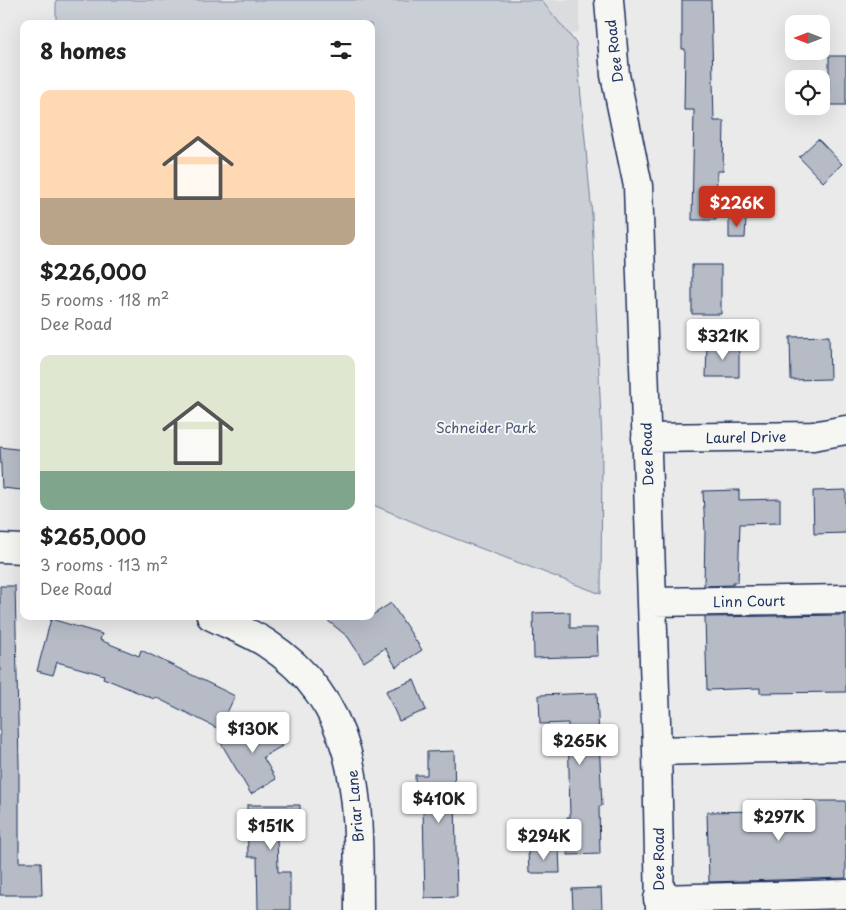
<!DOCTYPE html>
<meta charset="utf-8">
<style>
:root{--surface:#fff;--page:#f2f2f2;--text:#222;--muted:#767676;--accent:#c8321e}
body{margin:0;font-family:"Playpen Sans",sans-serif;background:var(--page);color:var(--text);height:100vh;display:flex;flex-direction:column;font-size:19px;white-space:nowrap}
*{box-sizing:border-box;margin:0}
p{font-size:16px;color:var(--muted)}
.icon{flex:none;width:28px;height:28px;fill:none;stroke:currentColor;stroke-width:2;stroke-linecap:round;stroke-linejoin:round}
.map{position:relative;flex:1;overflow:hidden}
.sheet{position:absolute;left:20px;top:20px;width:355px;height:600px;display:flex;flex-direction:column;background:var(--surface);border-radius:10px;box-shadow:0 5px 20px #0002}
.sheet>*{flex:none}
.needle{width:32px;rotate:270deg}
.buttons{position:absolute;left:785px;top:15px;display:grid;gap:10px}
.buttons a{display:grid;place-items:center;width:45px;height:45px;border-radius:10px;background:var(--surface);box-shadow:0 5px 20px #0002;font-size:25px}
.price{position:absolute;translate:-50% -42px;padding:0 11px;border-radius:5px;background:#fff;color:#222;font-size:16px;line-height:32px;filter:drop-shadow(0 1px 2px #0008)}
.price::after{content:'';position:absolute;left:50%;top:30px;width:15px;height:11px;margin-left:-8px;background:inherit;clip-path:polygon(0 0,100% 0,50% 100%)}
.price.selected{background:var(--accent);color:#fff}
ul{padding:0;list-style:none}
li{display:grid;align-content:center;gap:10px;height:265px;padding:0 20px}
li span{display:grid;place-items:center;height:155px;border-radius:10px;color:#555}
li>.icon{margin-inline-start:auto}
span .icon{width:90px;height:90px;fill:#fffc;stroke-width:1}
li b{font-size:21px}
h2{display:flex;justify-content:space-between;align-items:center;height:60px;padding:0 20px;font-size:21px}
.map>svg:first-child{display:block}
.built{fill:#dadcde}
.green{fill:#caced5;stroke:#727e9a}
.building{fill:#b6bbc6;stroke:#1b2f5e}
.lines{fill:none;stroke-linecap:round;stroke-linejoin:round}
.minor-casing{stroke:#1b2f5e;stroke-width:31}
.minor{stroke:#f6f6f2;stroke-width:28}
.labels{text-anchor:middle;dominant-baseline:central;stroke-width:4;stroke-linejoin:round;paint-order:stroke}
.street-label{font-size:14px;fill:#1b2f5e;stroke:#f6f6f2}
.park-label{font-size:14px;fill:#47577c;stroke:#f6f6f2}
</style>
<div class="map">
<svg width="846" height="910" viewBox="0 0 846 910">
<rect width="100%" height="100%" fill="#e9eae9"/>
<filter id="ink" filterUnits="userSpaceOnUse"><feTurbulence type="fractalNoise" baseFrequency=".02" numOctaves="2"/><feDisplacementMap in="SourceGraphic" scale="10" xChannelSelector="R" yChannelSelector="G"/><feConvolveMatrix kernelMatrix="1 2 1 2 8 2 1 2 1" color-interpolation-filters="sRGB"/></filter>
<g filter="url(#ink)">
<!-- built -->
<path class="built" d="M 541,0 L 579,0 L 579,31 L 569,35 Z"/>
<!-- green -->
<path class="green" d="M 56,0 L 541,0 L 576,43 L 592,215 L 602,442 L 601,594 L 430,529 L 371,504 L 371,24 L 56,24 Z"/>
<!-- building -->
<path class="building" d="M 682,0 L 711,0 L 714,121 L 724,121 L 723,171 L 717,171 L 716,220 L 692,220 L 694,110 L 684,110 L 685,49 L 682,49 Z
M 829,56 L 846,56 L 846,105 L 829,105 Z
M 818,139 L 842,164 L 823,182 L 799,157 Z
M 729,219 L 746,219 L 745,238 L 729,238 Z
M 692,265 L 721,265 L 721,314 L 692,314 Z
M 829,336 L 830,379 L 791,380 L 790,337 Z
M 707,344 L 739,345 L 739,377 L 706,377 Z
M 0,447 L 24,450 L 22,490 L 2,488 Z
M 739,490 L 739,500 L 780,499 L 780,523 L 740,524 L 738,582 L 733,582 L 733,585 L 704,586 L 705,531 L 703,491 Z
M 846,490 L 846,533 L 814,534 L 813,491 Z
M 0,586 L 15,586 L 19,765 L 19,862 L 41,862 L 42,895 L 0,895 Z
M 391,603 L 422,650 L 396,667 L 385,648 L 364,662 L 348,637 L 322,616 L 371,616 Z
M 570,612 L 570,628 L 597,628 L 598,656 L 534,658 L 533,613 Z
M 846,615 L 846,692 L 760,693 L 760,688 L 707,690 L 705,617 Z
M 51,619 L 102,634 L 100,640 L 139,656 L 141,650 L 235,696 L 219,729 L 155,697 L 154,699 L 103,678 L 104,675 L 57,662 L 53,675 L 37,671 Z
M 414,680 L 426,710 L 399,721 L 386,691 Z
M 597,693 L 602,806 L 599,806 L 600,854 L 568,855 L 567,817 L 570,817 L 568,723 L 540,724 L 539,695 Z
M 266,717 L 282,746 L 263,757 L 276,779 L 251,794 L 221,743 Z
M 454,751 L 457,897 L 425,898 L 423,809 L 416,809 L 415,775 L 427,775 L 427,752 Z
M 790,801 L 846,801 L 846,878 L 709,882 L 707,812 L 760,811 L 760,802 Z
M 247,805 L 300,805 L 300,835 L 277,835 L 278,872 L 290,872 L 290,910 L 258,910 L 257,857 L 248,857 Z
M 559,848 L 560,873 L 529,873 L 528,849 Z
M 601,888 L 602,910 L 573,910 L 572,889 Z"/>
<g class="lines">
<defs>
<path id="minor" d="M 609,0 L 615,75 L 638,186 L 657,751 L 660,910
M 646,438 L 813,436 L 846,430
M 0,548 L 24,549
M 652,602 L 846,599
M 211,616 C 229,625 249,632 266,643 C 365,707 358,807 359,910
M 657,751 L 846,746
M 658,899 L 846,894"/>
</defs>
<!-- minor casing -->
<use href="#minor" class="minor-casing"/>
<!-- minor -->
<use href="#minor" class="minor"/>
</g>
</g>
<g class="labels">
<!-- street labels -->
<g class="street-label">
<text transform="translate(614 51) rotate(-97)">Dee Road</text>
<text transform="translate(746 437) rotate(-1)">Laurel Drive</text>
<text transform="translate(647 454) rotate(-92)">Dee Road</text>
<text transform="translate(749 601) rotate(-1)">Linn Court</text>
<text transform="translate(355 806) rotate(-95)">Briar Lane</text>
<text transform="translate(658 859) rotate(-90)">Dee Road</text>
</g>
<!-- park labels -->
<g class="park-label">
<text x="486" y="427">Schneider Park</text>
</g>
</g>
</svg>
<div class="buttons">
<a><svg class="needle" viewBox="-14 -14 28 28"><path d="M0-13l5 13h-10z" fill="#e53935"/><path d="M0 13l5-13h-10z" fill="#767676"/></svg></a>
<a><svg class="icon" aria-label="locate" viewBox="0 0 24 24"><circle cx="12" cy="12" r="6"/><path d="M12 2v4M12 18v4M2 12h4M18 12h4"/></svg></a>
</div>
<b class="price selected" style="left:737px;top:228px">$226K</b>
<b class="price" style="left:723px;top:361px">$321K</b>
<b class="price" style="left:253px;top:754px">$130K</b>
<b class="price" style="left:580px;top:766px">$265K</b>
<b class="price" style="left:439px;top:824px">$410K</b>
<b class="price" style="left:779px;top:842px">$297K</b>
<b class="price" style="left:271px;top:851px">$151K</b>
<b class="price" style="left:544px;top:861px">$294K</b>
<section class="sheet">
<h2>8 homes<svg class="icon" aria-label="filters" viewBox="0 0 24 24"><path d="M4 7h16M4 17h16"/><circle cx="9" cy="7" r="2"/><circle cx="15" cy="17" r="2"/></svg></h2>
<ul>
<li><span style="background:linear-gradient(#ffd9b3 70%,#b9a48a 0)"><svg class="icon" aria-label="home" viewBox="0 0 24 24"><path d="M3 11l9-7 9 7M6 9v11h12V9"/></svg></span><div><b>$226,000</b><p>5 rooms · 118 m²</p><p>Dee Road</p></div></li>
<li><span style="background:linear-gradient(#dfe7d0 75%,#7fa58c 0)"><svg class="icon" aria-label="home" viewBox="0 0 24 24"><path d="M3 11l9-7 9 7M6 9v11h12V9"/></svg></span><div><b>$265,000</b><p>3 rooms · 113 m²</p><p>Dee Road</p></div></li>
</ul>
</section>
</div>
